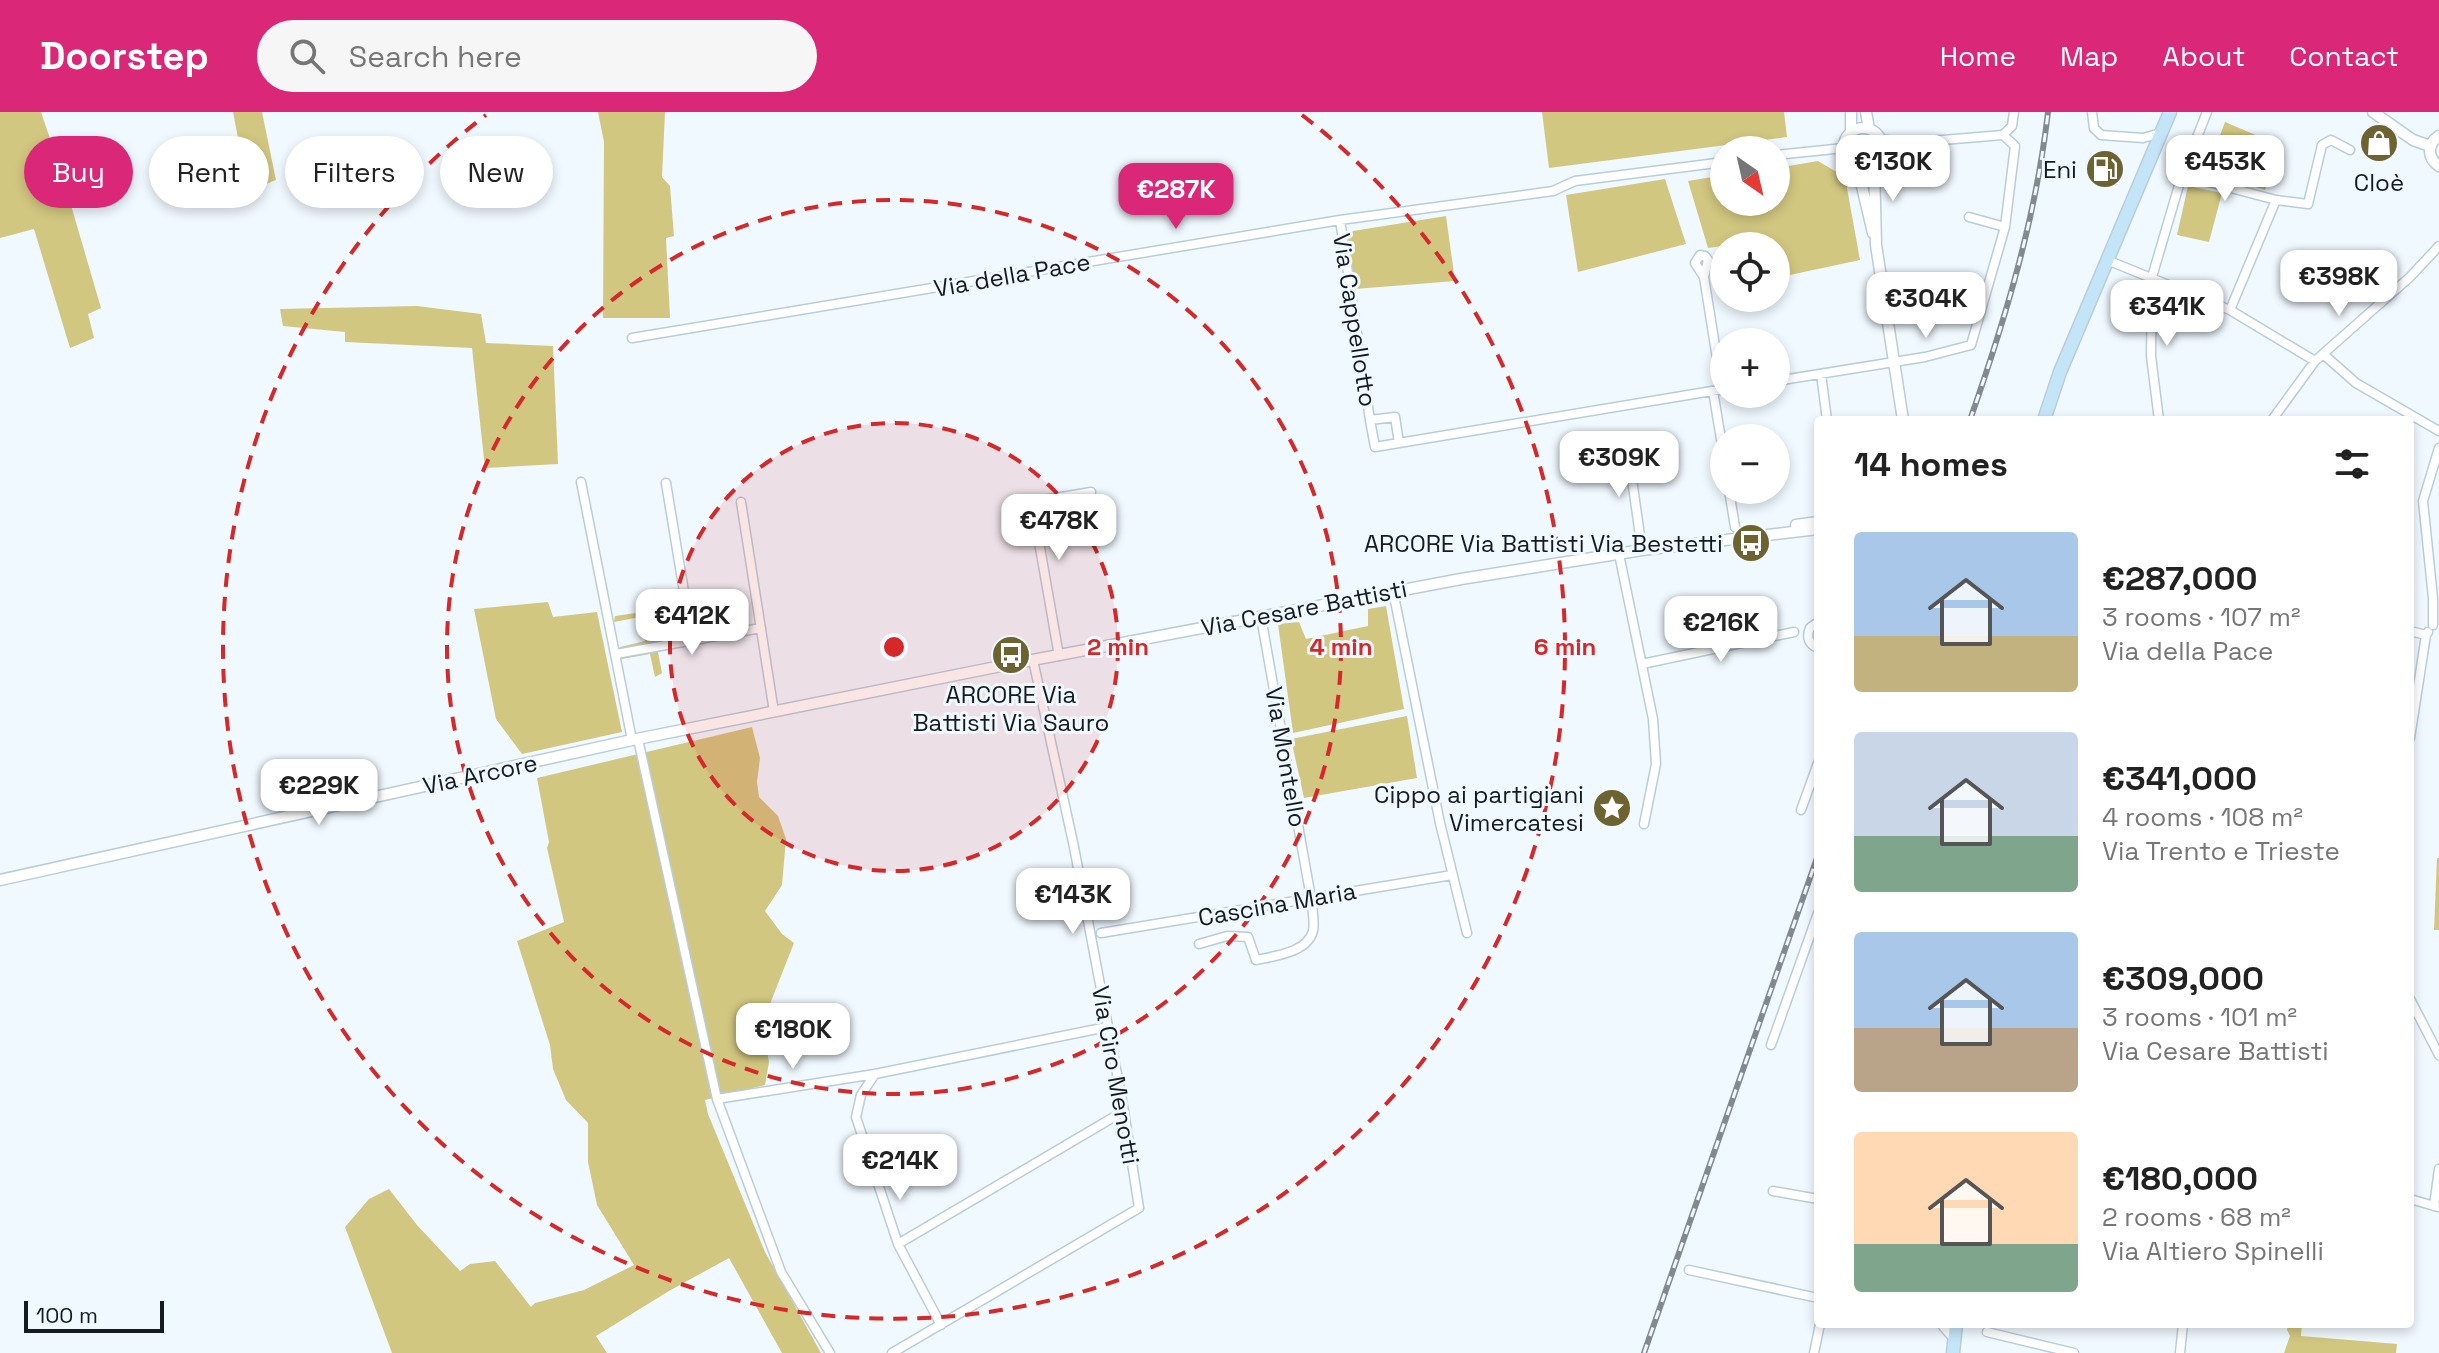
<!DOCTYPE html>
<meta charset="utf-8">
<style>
:root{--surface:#fff;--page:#f6f6f6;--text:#222;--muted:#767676;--accent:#db2777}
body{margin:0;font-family:"Space Grotesk",sans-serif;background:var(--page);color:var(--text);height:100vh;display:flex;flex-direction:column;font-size:30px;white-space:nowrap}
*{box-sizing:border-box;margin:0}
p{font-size:26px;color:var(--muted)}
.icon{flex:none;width:44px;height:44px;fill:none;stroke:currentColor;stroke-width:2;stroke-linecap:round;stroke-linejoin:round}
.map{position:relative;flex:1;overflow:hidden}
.panel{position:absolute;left:1814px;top:304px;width:600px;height:912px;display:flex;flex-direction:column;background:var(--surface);border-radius:8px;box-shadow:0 4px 12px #0003}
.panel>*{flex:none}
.hud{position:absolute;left:24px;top:24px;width:760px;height:72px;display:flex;gap:16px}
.needle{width:52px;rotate:146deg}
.tools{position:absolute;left:1710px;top:24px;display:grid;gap:16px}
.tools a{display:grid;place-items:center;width:80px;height:80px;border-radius:50%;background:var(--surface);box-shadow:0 4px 12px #0003;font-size:40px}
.scale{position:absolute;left:24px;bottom:20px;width:140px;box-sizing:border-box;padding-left:8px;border:4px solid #141b21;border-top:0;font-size:22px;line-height:28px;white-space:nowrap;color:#141b21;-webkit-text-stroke:6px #f0f9ff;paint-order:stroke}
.price{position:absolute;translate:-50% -68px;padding:0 18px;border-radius:16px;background:#fff;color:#222;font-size:26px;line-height:52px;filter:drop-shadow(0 2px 4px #0008)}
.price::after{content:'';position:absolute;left:50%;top:48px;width:24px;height:18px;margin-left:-12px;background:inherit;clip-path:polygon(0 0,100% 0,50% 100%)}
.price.current{background:var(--accent);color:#fff}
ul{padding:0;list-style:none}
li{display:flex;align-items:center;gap:24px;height:200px;padding:0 40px}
li span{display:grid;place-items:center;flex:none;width:224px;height:160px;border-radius:8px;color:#555}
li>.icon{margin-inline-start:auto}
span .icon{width:96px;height:96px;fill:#fffc;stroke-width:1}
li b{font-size:34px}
h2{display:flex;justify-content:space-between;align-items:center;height:96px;padding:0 40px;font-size:34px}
.chip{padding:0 28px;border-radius:36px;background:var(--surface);box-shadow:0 4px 12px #0003;font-size:28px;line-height:72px}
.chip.current{background:var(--accent);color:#fff}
header{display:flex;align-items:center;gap:48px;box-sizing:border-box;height:112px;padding:0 40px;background:var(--accent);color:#fff}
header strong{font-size:38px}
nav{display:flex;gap:44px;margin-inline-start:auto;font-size:28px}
.search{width:560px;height:72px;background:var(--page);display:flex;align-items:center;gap:20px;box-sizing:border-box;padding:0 28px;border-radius:44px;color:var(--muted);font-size:30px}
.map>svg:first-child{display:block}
.green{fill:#d2c780}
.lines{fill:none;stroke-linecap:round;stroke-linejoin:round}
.minor-casing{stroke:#b8cddc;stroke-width:11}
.tertiary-casing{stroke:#b8cddc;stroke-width:13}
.secondary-casing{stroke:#b8cddc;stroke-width:15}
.minor{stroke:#fff;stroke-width:8}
.tertiary{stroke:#fff;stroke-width:10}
.secondary{stroke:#c4e5f8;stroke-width:12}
.rail-casing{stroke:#828a90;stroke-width:6}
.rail{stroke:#f0f9ff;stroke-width:3;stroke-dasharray:9;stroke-linecap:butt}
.ring{fill:none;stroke:#d62828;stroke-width:4;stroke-dasharray:14 10}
.labels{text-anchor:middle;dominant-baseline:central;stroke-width:6;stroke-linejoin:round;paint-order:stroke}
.poi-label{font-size:24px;fill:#141b21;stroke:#f0f9ff;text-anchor:end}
.street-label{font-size:24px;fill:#141b21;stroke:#f0f9ff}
.centre{fill:#d62828;stroke:#f0f9ff;stroke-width:4}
.ring-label{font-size:24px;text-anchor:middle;font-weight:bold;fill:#d62828;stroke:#f0f9ff;stroke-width:6;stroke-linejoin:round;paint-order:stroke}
</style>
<header>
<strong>Doorstep</strong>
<div class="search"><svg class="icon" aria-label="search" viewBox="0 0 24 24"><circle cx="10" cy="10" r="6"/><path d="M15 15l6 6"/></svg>Search here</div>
<nav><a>Home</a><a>Map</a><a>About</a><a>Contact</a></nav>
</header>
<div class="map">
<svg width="2439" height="1241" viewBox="0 0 2439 1241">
<rect width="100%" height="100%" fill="#f0f9ff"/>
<!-- green -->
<path class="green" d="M 0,0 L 41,0 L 61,59 L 101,196 L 88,202 L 94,226 L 70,236 L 34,117 L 0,126 Z
M 233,0 L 262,0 L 276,68 L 248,79 Z
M 598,0 L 665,0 L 662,65 L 670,74 L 674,124 L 666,126 L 670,206 L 603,206 L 604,30 Z
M 1542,0 L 1784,0 L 1787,25 L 1549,56 Z
M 2225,10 L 2279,33 L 2265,78 L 2198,57 L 2209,25 L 2219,26 Z
M1851 35a12 12 0 1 1 24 0a12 12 0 1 1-24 0Z
M 1818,49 L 1845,65 L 1860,148 L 1776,166 L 1776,134 L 1760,134 L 1758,129 L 1708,136 L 1688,69 L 1724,63 L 1724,90 L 1776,90 L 1776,56 Z
M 1665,67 L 1686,132 L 1578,160 L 1566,83 Z
M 2188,74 L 2222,81 L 2209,130 L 2177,123 Z
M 1446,104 L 1455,169 L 1355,177 L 1347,120 Z
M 417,194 L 481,202 L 486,231 L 553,234 L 558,352 L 485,356 L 472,236 L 345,230 L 345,220 L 283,214 L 280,197 Z
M 548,490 L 553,505 L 597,500 L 622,620 L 522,642 L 496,607 L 474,497 Z
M 1386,494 L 1404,597 L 1293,621 L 1278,512 L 1299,510 L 1306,527 L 1368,514 L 1368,497 Z
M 643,500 L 649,528 L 679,522 L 680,531 L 657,535 L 662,561 L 655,565 L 650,542 L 622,547 L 620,535 L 645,529 L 640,505 L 614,510 L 615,504 Z
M 1407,604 L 1417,666 L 1304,686 L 1291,627 Z
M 752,615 L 760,646 L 757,670 L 759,685 L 778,704 L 786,727 L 782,773 L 765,799 L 782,822 L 794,831 L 768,897 L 765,930 L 769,950 L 765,973 L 705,988 L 708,1002 L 765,1140 L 821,1241 L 782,1241 L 729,1146 L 669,1179 L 596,1224 L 607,1241 L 392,1241 L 345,1115 L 369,1087 L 389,1077 L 417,1113 L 460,1159 L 470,1152 L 495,1149 L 531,1195 L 535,1191 L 584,1178 L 634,1153 L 597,1093 L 588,1050 L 588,1011 L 566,988 L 553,957 L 550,933 L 517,829 L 564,810 L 547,736 L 549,730 L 537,666 Z
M 2437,746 L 2439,746 L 2439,818 L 2434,818 Z
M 2288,1212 L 2302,1212 L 2301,1224 L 2397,1232 L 2396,1241 L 2284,1241 L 2290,1224 L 2287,1218 Z"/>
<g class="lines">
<defs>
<path id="minor" d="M 2092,0 L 2094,16 L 2101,23 L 2143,26 L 2161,21
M 2003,23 L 2012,14 L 2014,0
M 1880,27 L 1906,31 L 2003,23
M 1882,40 L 1905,32
M 1776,43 L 1844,36
M 2182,63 L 2276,88 L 2308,92 L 2322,33 L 2331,28 L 2350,38
M 1969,105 L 2005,115
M 1340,108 L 1370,308 L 1375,335 L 1399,331 L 1395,305 L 1370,308
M 2107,148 L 2230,198 L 2315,249
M 1704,165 L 1695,151 L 1700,143 L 1705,144 L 1708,148 L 1704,165 L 1722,278
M 2230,198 L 2276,88
M 632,226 L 1340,108 L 1553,79 L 1575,69 L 1724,50
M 2323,242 L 2356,271 L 2439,319
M 1821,262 L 1827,308
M 1776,269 L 1925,245 L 1971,233 L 2005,115 L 2015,34 L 2003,23
M 1713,279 L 1724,345
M 2159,308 L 2151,244 L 2152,165 L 2182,63 L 2207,0
M 2272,308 L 2315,249 L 2410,165 L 2439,134
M 1399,331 L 1724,277
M 1627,332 L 1642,438
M 581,370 L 632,628
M 666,371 L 692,528
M 1729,378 L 1735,415
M 741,390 L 774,600
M 1619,442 L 1653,607 L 1656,652 L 1644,712
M 1393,479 L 1440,711 L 1467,821
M 1818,510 L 1810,516 C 1806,525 1809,533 1818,536
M 2433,513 L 2433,486 L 2423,389 L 2439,336
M 2410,519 L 2426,523 L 2428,520
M 616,542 L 761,516
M 1059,544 L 1032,390 L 1091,380
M 1642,552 L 1794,520
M 2410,626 L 2426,523
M 638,627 L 717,987 L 781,1160 L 830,1241
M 1801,698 L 1818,651
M 1101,821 L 1452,763
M 1199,832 L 1227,824 L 1248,825 L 1256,848 C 1274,844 1307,841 1313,819 C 1315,810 1312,795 1311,786 L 1261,505
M 2410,887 L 2439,943
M 1771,933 L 1818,801
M 875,962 L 861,983 L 856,1005 L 898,1132 L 941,1213
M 717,987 L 875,962 L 1107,915
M 1773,1079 L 1818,1087
M 2410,1087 L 2438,1095
M 2434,1094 L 2439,1057
M 898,1132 L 1124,999
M 1689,1158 L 1818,1186
M 1941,1212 L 1953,1226
M 1987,1220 L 2074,1241
M 892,1241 L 1139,1096 L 1124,999 L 1074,735 L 1033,548
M 1814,1241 L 1820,1212
M 2180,1241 L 2183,1212"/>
<path id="tertiary" d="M 1851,0 L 1851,20
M 1866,0 L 1869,17
M 2373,0 L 2413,28 L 2430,34
M1844 35a19 19 0 1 1 38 0a19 19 0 1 1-38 0Z
M 2439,24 C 2427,32 2427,46 2439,54
M 1874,51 L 1876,133 L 1903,308
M 1857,53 L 1873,121
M 1796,413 L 1818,410
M 0,768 L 632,628 L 1006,553 L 1461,467 L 1642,438 L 1818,417"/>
<path id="secondary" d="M 2044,308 L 2060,260 L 2170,0
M 1953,1241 L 1956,1212"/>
</defs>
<!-- minor casing -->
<use href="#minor" class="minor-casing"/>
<!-- tertiary casing -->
<use href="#tertiary" class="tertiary-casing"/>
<!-- secondary casing -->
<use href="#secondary" class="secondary-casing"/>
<!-- minor -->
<use href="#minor" class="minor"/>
<!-- tertiary -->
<use href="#tertiary" class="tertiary"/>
<!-- secondary -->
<use href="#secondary" class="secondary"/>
<defs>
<path id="rail" d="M 1970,308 C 2005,208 2036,106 2048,0
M 1644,1241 L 1818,743"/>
</defs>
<!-- rail casing -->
<use href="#rail" class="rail-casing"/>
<!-- rail -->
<use href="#rail" class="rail"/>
</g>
<!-- distance rings -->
<circle cx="894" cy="535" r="224" fill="#d62828" fill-opacity=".12"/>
<g class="ring">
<circle cx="894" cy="535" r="224"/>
<circle cx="894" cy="535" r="447"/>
<path d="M1302 3A671 671 0 1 1 486 3"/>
</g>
<!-- icons -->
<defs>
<symbol id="shop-disc" viewBox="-11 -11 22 22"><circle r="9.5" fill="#6c6330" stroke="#f0f9ff"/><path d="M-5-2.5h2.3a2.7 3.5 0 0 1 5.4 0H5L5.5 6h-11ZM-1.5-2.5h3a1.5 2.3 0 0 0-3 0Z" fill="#fff"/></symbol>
<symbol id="fuel-disc" viewBox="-11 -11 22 22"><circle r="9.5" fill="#6c6330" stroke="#f0f9ff"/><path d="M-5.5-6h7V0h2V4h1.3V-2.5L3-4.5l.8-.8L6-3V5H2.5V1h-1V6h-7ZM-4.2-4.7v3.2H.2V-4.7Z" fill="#fff"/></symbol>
<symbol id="bus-disc" viewBox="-11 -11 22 22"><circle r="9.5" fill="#6c6330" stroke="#f0f9ff"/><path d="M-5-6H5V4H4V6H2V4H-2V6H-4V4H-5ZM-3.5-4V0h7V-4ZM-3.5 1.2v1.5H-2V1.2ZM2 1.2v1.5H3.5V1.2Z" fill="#fff"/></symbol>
<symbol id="sight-disc" viewBox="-11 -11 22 22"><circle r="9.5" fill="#6c6330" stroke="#f0f9ff"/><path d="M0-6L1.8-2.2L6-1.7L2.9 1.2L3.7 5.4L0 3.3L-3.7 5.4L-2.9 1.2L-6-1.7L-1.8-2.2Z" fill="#fff"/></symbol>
</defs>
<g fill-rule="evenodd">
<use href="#shop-disc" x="2357" y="9" width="44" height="44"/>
<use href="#fuel-disc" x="2083" y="35" width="44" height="44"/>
<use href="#bus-disc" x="1729" y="409" width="44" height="44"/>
<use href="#bus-disc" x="989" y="521" width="44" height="44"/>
<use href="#sight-disc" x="1590" y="674" width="44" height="44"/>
</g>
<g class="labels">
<!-- poi labels -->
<g class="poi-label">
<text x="2077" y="57">Eni</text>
<text x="2379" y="70" text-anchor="middle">Cloè</text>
<text x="1723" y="431">ARCORE Via Battisti Via Bestetti</text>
<text x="1011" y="582" text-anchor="middle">ARCORE Via<tspan x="1011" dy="28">Battisti Via Sauro</tspan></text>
<text x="1584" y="682">Cippo ai partigiani<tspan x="1584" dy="28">Vimercatesi</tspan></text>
</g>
<!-- street labels -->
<g class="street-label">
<text transform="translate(1012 163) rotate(-10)">Via della Pace</text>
<text transform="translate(1355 208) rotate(81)">Via Cappellotto</text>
<text transform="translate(1304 496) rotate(-11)">Via Cesare Battisti</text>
<text transform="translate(1286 645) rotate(80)">Via Montello</text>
<text transform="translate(480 662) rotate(-12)">Via Arcore</text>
<text transform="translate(1277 792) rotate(-10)">Cascina Maria</text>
<text transform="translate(1116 963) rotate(80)">Via Ciro Menotti</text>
</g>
</g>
<circle cx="894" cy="535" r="12" class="centre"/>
<g class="ring-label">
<text x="1118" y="543">2 min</text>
<text x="1341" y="543">4 min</text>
<text x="1565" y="543">6 min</text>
</g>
</svg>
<div class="tools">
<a><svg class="needle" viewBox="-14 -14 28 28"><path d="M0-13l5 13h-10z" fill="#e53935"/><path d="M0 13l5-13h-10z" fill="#767676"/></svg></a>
<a><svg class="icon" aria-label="locate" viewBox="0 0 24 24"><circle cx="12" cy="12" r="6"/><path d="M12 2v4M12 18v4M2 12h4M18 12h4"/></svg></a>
<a>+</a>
<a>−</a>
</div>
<div class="scale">100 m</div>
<b class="price" style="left:1893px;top:91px">€130K</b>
<b class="price" style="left:2225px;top:91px">€453K</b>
<b class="price current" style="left:1176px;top:119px">€287K</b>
<b class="price" style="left:2339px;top:206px">€398K</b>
<b class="price" style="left:1926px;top:228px">€304K</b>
<b class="price" style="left:2167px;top:236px">€341K</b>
<b class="price" style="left:1619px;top:387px">€309K</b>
<b class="price" style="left:1059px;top:450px">€478K</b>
<b class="price" style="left:692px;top:545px">€412K</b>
<b class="price" style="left:1721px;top:552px">€216K</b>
<b class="price" style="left:319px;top:715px">€229K</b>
<b class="price" style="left:1073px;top:824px">€143K</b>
<b class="price" style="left:793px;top:959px">€180K</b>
<b class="price" style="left:900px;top:1090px">€214K</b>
<div class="hud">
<a class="chip current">Buy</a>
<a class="chip">Rent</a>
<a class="chip">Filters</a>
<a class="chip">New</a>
</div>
<section class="panel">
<h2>14 homes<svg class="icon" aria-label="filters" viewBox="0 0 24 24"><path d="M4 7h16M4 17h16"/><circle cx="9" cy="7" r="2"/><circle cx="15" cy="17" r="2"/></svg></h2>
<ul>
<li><span style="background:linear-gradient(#a9c7e8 65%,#c2b280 0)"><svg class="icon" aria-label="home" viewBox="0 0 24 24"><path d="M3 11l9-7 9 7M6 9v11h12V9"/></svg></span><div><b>€287,000</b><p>3 rooms · 107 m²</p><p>Via della Pace</p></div></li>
<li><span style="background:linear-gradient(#c9d6e8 65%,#7fa58c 0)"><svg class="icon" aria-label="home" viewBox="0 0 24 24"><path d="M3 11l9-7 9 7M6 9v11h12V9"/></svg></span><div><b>€341,000</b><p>4 rooms · 108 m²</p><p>Via Trento e Trieste</p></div></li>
<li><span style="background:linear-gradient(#a9c7e8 60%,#b9a48a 0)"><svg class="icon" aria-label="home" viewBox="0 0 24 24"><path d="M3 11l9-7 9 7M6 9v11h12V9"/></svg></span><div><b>€309,000</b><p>3 rooms · 101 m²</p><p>Via Cesare Battisti</p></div></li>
<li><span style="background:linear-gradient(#ffd9b3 70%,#7fa58c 0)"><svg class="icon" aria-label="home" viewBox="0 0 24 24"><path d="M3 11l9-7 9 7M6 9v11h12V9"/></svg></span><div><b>€180,000</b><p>2 rooms · 68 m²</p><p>Via Altiero Spinelli</p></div></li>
</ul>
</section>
</div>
